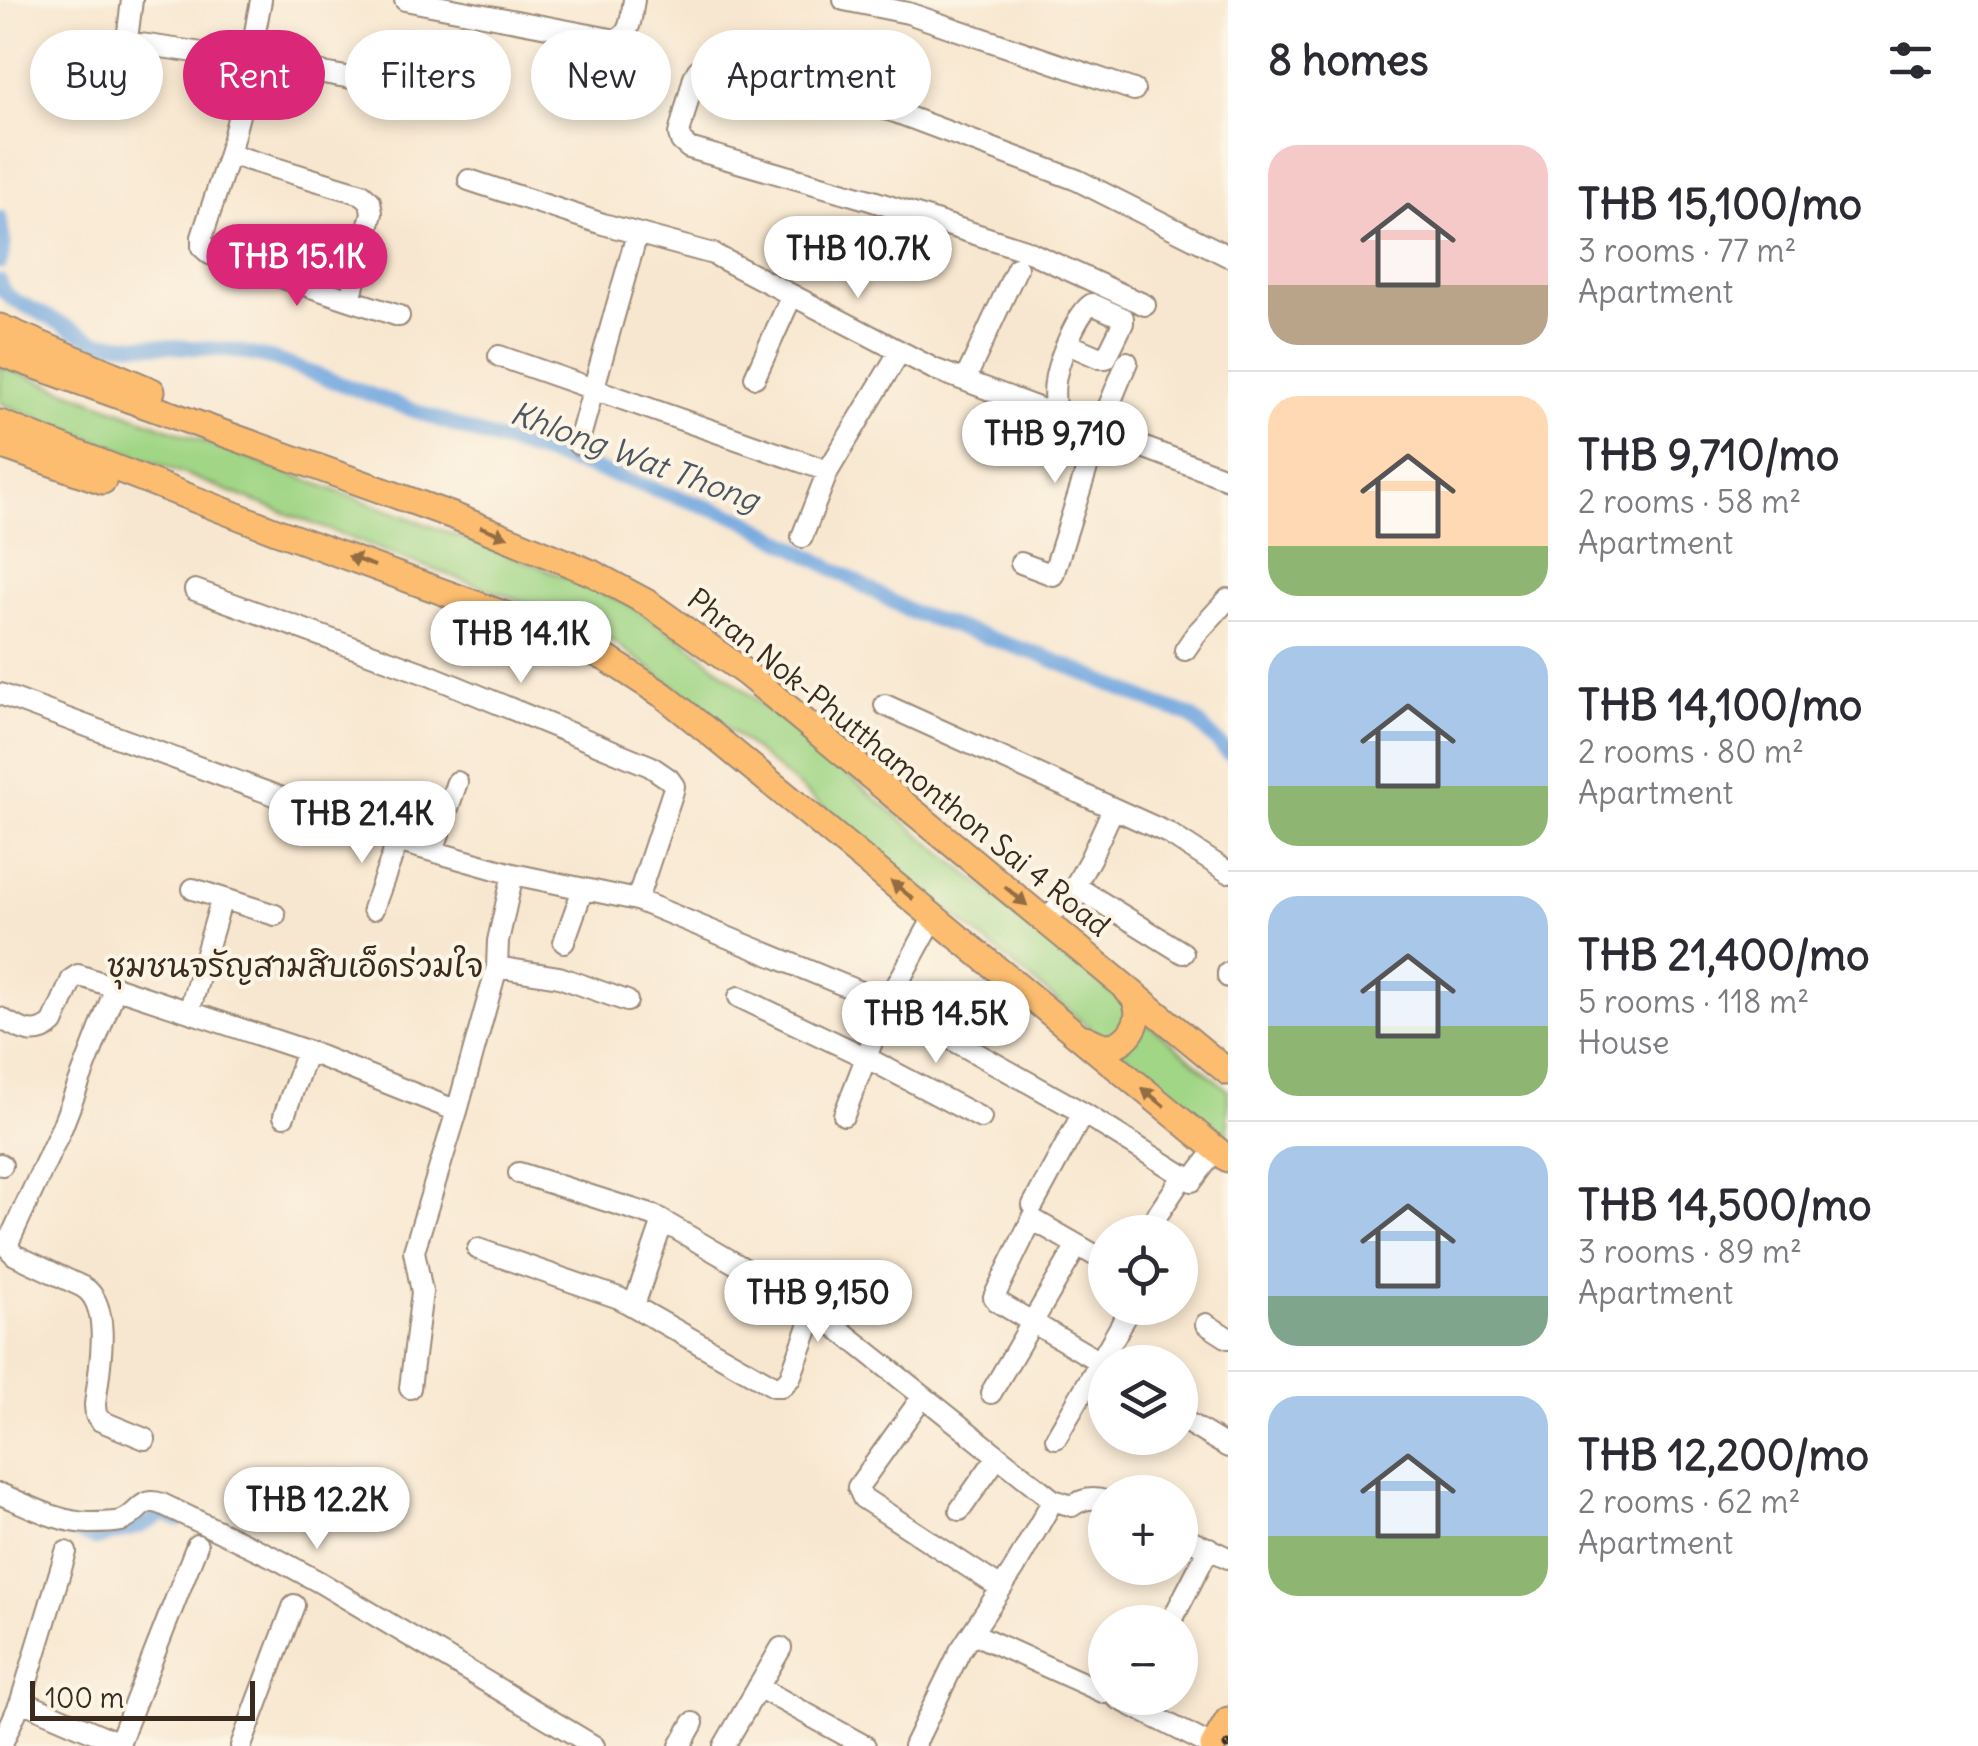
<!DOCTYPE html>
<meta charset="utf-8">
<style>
:root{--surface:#fff;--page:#f2f2f3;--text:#2b2b33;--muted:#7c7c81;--line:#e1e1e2;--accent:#db2777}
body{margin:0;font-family:Delius,"Playpen Sans Thai",sans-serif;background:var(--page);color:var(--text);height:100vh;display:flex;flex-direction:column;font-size:38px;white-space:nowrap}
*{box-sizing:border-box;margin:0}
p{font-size:32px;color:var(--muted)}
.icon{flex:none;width:55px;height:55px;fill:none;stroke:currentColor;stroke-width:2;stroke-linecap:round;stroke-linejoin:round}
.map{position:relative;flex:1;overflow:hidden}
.sheet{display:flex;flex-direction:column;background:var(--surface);width:750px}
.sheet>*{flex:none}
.banner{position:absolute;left:30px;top:30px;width:950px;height:90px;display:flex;gap:20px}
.buttons{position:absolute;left:1088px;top:1215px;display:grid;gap:20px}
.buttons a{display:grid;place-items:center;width:110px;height:110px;border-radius:50%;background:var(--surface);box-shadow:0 5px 15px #0003;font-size:50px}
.scale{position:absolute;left:30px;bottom:25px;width:225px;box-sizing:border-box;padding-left:10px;border:5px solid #3b2a1e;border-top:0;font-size:28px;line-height:35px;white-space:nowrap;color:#3b2a1e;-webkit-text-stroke:8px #fcf5e5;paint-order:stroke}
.price{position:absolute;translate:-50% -85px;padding:0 22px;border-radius:35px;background:#fff;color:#222;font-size:32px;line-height:65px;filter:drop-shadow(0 2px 5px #0008)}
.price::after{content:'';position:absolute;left:50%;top:60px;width:30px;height:22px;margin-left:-15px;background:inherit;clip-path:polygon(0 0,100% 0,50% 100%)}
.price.current{background:var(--accent);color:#fff}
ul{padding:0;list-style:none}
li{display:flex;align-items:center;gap:30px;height:250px;padding:0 40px}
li+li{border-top:2px solid var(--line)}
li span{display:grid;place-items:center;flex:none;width:280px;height:200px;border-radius:30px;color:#555}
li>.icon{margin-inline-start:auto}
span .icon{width:120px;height:120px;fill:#fffc;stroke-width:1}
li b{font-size:42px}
h2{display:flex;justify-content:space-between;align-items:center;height:120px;padding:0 40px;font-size:42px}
.pill{padding:0 35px;border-radius:45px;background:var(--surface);box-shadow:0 5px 15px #0003;font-size:35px;line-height:90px}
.pill.current{background:var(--accent);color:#fff}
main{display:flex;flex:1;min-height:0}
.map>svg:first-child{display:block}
.green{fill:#a1d686;stroke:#6e8052;stroke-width:2.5}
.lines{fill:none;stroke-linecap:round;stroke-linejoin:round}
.canal{stroke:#72a7df;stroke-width:15}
.minor-casing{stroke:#9a8877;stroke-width:24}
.major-casing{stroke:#9a8877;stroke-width:29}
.minor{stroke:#fff;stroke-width:20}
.major{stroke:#fcbd6f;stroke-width:25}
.rail-casing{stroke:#3b2a1e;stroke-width:9}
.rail{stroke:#fcf5e5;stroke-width:5;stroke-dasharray:15;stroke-linecap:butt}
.oneway{fill:#926c42}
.labels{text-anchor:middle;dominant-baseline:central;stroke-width:8;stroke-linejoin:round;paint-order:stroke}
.street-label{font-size:30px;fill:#3b2a1e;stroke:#fcf5e5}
.water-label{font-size:32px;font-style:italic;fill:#4e5662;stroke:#fcf5e5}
.neighbourhood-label{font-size:32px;fill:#3b2a1e;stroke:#fcf5e5}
</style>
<main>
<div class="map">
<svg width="1228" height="1746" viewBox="0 0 1228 1746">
<rect width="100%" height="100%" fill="#fcf5e5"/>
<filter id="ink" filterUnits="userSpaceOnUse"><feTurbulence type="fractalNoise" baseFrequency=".01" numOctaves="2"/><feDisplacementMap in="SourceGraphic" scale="20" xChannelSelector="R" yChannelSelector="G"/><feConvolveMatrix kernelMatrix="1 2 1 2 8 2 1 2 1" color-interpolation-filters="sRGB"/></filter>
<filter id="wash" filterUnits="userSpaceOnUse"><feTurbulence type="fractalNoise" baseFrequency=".0048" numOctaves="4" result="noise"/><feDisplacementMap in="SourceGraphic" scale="40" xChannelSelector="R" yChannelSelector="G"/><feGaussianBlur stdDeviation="2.25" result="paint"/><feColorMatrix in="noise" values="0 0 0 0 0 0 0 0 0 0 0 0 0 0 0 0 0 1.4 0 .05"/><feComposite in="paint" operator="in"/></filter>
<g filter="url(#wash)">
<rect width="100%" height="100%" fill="#f8e7d0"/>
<!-- green -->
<path class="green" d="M 0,366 L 533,564 L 628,604 L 685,641 L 1124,1003 L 1129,1009 L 1126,1025 L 1108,1036 L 1097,1034 L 711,714 L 608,637 L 532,605 L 402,558 L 0,403 Z
M 1146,1021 L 1228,1090 L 1228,1142 L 1119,1051 Z"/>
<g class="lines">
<!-- canal -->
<path class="canal" d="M 0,218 L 4,245 L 0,262
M 0,281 L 3,291 L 14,300 L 98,342 L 231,350 L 273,359 L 484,436 L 597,470 L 743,519 L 911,612 L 1046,657 L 1162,706 L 1191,716 L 1228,753
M 60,1526 L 95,1539 L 142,1526 L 164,1514 L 179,1520"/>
</g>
</g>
<g filter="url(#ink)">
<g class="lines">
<defs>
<path id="minor" d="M 261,0 L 241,107 L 229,154 L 202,237 L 202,247 L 210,254 L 399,316
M 405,0 L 616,40 C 632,34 631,15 634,0
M 844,0 L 908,13 L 1134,90
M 127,42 L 250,60 L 430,92
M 121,87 L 132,0
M 229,154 L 362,194 L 370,201 L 372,213 L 350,300
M 469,180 L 603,224 L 713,254 L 934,369 L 1228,479
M 1145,305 L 1025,250 L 870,200 L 689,148 L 681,141 L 679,134 L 694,77 L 698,70 L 705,67 L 794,85 L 895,112 L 1077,180 L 1228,256
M 499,356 L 828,471 L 900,351
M 755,377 L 792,295
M 965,380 L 1017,268
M 1055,414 C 1055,403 1053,392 1055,382 C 1057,364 1077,312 1092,304 L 1123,318 L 1123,323 L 1106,358 L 1100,358 L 1068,344
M 578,444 L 637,234
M 802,537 L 828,471
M 1021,563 L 1053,575 L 1099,430 L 1127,362
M 195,590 L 429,675 L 650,766 L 669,779 L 674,786 L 673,791 L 637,900
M 1185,650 L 1196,634 L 1228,599
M 0,694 L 407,844 L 513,874 L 637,900 L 887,1003 L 1083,1113 L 1192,1181 L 1216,1149
M 885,705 L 1168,833 L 1228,872
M 433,851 L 457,782
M 1075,886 L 1183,953
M 193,889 L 275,915
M 373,909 L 398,840
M 1046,921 L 1075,886 L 1090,859 L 1113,809
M 564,942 L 583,889
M 497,967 L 559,977 L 627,1001
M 1228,973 L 1228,977
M 116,987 L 62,1127 L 9,1241 L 9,1249 L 15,1255 L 83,1287 C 114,1305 98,1375 95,1405 L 96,1415 L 101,1421 L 145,1439
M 739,997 L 867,1058 L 981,1118
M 189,1012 L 222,898
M 0,1018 C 18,1028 35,1040 53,1023 L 72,979 L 78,975 L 307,1051 L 457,1111
M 844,1115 L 887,1003 L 934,917
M 284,1116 L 307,1051
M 0,1164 L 2,1165
M 519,1173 L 654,1216 L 815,1310 L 1053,1500 L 1072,1506 C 1082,1499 1094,1497 1105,1501
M 1033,1205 L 1083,1113
M 1146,1232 L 1184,1175
M 478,1249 L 619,1298 L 774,1386 L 782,1386 L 790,1378 L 815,1310
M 1105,1261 L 1032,1219 L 994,1297 L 998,1302 L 1105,1365
M 634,1305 L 663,1221
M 1206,1324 L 1228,1338
M 410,1388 L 422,1292 L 414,1251 L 457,1111 L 497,967 L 498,941 L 513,874
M 991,1393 L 1077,1246
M 923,1396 L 858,1487 L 863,1498 L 1001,1588
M 1180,1418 L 1228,1447
M 1056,1438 L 1131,1308
M 0,1494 C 28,1505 59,1523 90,1523 C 99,1523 112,1523 121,1521 C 140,1515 139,1496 162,1504 L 277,1559 L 321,1583 L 594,1746
M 960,1510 L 998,1456
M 1180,1535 L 1228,1558
M 1171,1622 L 1209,1548
M 972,1633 L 1105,1693
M 758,1687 L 865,1746
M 1117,1698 L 1212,1746
M 21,1701 L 119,1743
M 1,1746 L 21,1701 L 66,1552
M 118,1746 L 197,1545
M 241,1746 L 294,1605
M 680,1746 L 693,1723
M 724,1746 L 781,1648
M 914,1746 L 960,1651 L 1014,1569 L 1053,1500"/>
<path id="major" d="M 0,327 L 152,391
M 0,353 L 456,517 L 592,573 L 648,603 L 747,674 L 1228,1072
M 0,423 L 276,531 L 558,634 L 609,660 L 663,695 L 709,732 L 1228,1159
M 0,445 L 103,481
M 1085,1038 C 1092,1041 1100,1046 1108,1046 C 1127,1045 1143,1022 1136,1003 C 1135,998 1130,994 1127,990
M 1213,1746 L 1228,1720"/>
</defs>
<!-- minor casing -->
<use href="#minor" class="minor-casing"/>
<!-- major casing -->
<use href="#major" class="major-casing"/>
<!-- minor -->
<use href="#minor" class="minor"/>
<!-- major -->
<use href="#major" class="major"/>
<defs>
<path id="rail" d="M 1227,1746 L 1228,1745"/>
</defs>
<!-- rail casing -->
<use href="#rail" class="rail-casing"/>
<!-- rail -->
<use href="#rail" class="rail"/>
</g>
<!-- one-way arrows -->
<defs><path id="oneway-solid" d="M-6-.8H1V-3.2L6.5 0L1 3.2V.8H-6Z" transform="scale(2.5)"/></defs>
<g class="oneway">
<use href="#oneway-solid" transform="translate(494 532) rotate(21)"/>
<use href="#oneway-solid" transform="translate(361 561) rotate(-160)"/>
<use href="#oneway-solid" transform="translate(902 890) rotate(-141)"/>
<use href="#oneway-solid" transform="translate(1016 896) rotate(40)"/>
<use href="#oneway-solid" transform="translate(1153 1097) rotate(-141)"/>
</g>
</g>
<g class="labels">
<!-- street labels -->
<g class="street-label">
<text transform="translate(899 762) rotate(39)">Phran Nok-Phutthamonthon Sai 4 Road</text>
</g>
<!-- water labels -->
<g class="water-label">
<text transform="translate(635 456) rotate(20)">Khlong Wat Thong</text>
</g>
<!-- neighbourhood labels -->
<g class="neighbourhood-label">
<text x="295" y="965">ชุมชนจรัญสามสิบเอ็ดร่วมใจ</text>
</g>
</g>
</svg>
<div class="buttons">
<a><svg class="icon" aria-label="locate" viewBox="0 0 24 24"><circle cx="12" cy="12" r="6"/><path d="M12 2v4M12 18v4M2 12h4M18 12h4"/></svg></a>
<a><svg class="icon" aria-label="layers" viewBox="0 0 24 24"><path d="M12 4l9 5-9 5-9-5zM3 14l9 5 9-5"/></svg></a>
<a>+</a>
<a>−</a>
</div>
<div class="scale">100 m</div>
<b class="price" style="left:858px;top:301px">THB 10.7K</b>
<b class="price current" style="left:297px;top:309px">THB 15.1K</b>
<b class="price" style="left:1055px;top:486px">THB 9,710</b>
<b class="price" style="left:521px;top:686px">THB 14.1K</b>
<b class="price" style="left:362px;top:866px">THB 21.4K</b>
<b class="price" style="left:936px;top:1066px">THB 14.5K</b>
<b class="price" style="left:818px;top:1345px">THB 9,150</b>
<b class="price" style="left:317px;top:1552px">THB 12.2K</b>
<div class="banner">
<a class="pill">Buy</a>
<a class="pill current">Rent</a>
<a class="pill">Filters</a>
<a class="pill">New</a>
<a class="pill">Apartment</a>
</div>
</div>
<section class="sheet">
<h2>8 homes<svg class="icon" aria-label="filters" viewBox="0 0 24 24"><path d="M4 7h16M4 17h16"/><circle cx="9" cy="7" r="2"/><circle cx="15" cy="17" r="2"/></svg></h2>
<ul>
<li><span style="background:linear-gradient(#f6c9c9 70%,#b9a48a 0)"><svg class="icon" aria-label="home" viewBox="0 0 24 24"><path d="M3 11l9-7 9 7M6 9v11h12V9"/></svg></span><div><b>THB 15,100/mo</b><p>3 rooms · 77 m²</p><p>Apartment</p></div></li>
<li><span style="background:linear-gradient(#ffd9b3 75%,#8fb573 0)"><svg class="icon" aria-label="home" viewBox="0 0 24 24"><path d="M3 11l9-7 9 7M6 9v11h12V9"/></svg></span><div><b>THB 9,710/mo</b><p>2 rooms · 58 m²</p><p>Apartment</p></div></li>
<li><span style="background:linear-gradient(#a9c7e8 70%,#8fb573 0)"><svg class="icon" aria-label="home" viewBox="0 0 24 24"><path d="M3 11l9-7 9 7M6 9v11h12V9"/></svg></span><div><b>THB 14,100/mo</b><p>2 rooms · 80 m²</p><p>Apartment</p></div></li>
<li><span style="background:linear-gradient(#a9c7e8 65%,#8fb573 0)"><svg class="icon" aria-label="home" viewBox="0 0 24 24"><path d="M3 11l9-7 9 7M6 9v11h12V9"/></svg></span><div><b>THB 21,400/mo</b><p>5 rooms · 118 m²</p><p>House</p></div></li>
<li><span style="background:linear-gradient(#a9c7e8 75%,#7fa58c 0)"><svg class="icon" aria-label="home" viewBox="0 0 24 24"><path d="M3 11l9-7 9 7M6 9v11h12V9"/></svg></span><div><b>THB 14,500/mo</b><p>3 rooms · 89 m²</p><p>Apartment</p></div></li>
<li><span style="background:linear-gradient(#a9c7e8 70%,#8fb573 0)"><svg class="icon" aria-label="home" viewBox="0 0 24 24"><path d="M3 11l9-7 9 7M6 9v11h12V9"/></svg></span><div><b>THB 12,200/mo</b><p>2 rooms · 62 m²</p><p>Apartment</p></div></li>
</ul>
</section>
</main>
